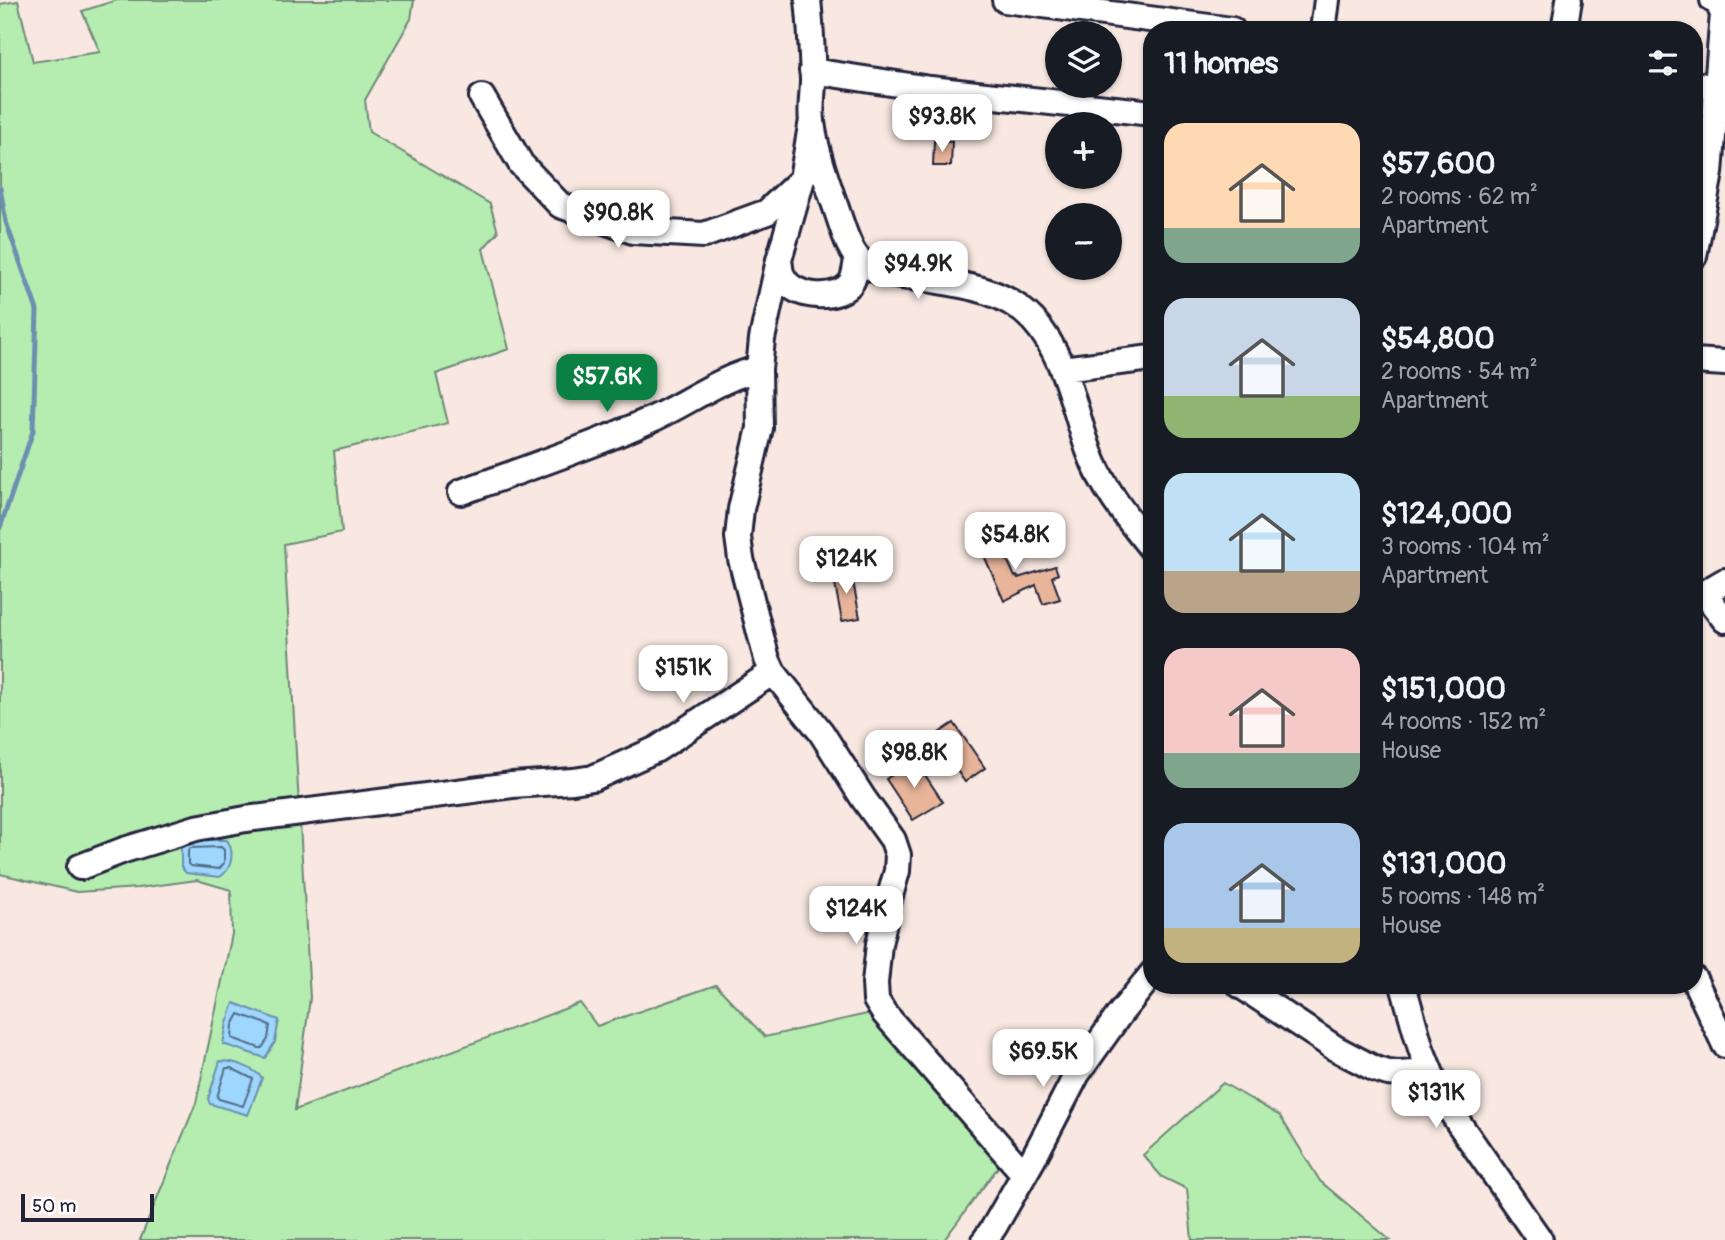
<!DOCTYPE html>
<meta charset="utf-8">
<style>
:root{--surface:#171b24;--page:#20242c;--text:#f1f3f6;--muted:#9ea1a6;--accent:#0b8043}
body{margin:0;font-family:Pangolin,sans-serif;background:var(--page);color:var(--text);height:100vh;display:flex;flex-direction:column;font-size:26px;white-space:nowrap}
*{box-sizing:border-box;margin:0}
p{font-size:23px;color:var(--muted)}
.icon{flex:none;width:38px;height:38px;fill:none;stroke:currentColor;stroke-width:2;stroke-linecap:round;stroke-linejoin:round}
.map{position:relative;flex:1;overflow:hidden}
.drawer{position:absolute;left:1143px;top:21px;width:560px;height:973px;display:flex;flex-direction:column;background:var(--surface);border-radius:28px;box-shadow:0 2px 5px #0004}
.drawer>*{flex:none}
.buttons{position:absolute;left:1045px;top:21px;display:grid;gap:14px}
.buttons a{display:grid;place-items:center;width:77px;height:77px;border-radius:50%;background:var(--surface);box-shadow:0 2px 5px #0004;font-size:35px}
.scale{position:absolute;left:21px;bottom:18px;width:133px;box-sizing:border-box;padding-left:7px;border:4px solid #22223b;border-top:0;font-size:19px;line-height:24px;white-space:nowrap;color:#22223b;-webkit-text-stroke:5px #fff;paint-order:stroke}
.price{position:absolute;translate:-50% -60px;padding:0 16px;border-radius:14px;background:#fff;color:#222;font-size:23px;line-height:46px;filter:drop-shadow(0 2px 4px #0008)}
.price::after{content:'';position:absolute;left:50%;top:42px;width:21px;height:16px;margin-left:-10px;background:inherit;clip-path:polygon(0 0,100% 0,50% 100%)}
.price.current{background:var(--accent);color:#fff}
ul{padding:0;list-style:none}
li{display:flex;align-items:center;gap:21px;height:175px;padding:0 21px}
li span{display:grid;place-items:center;flex:none;width:196px;height:140px;border-radius:21px;color:#555}
li>.icon{margin-inline-start:auto}
span .icon{width:84px;height:84px;fill:#fffc;stroke-width:1}
li b{font-size:30px}
h2{display:flex;justify-content:space-between;align-items:center;height:84px;padding:0 21px;font-size:30px}
.map>svg:first-child{display:block}
.green{fill:#b5edb0;stroke:#6c8876;stroke-width:2}
.water{fill:#9dd7fd;stroke:#6c8faf;stroke-width:2}
.lines{fill:none;stroke-linecap:round;stroke-linejoin:round}
.shore{stroke:#536a89;stroke-width:2}
.stream{stroke:#6c8faf;stroke-width:5}
.building{fill:#e8b49a;stroke:#22223b;stroke-width:2}
.minor-casing{stroke:#22223b;stroke-width:30}
.minor{stroke:#fff;stroke-width:24}
</style>
<div class="map">
<svg width="1725" height="1240" viewBox="0 0 1725 1240">
<rect width="100%" height="100%" fill="#f8e8e1"/>
<filter id="ink" filterUnits="userSpaceOnUse"><feTurbulence type="fractalNoise" baseFrequency=".0143" numOctaves="2"/><feDisplacementMap in="SourceGraphic" scale="14" xChannelSelector="R" yChannelSelector="G"/><feConvolveMatrix kernelMatrix="1 2 1 2 8 2 1 2 1" color-interpolation-filters="sRGB"/></filter>
<g filter="url(#ink)">
<!-- green -->
<path class="green" d="M 117,0 L 414,0 L 411,19 L 365,100 L 369,132 L 490,204 L 498,232 L 483,249 L 509,349 L 436,374 L 448,423 L 334,451 L 342,532 L 284,544 L 310,998 L 295,1110 L 580,1003 L 597,1026 L 716,985 L 765,1037 L 871,1013 L 1004,1159 L 944,1240 L 140,1240 L 196,1103 L 232,934 L 231,890 L 197,880 L 138,888 L 77,892 L 0,874 L 0,4 L 18,1 L 33,62 L 100,52 L 82,11 Z
M 1223,1083 L 1280,1116 L 1320,1181 L 1390,1240 L 1192,1240 L 1187,1189 L 1162,1177 L 1143,1155 Z"/>
<!-- water -->
<path class="water" d="M 189,840 L 227,840 C 235,852 232,869 220,877 L 186,873 L 181,867 L 181,846 Z
M 234,1003 L 279,1020 L 275,1042 L 265,1058 L 223,1044 L 227,1023 Z
M 220,1061 C 235,1061 252,1067 262,1078 L 248,1115 L 210,1104 L 208,1099 Z"/>
<g class="lines">
<!-- shore -->
<path class="shore" d="M 221,847 L 224,850 L 224,863 L 219,869 L 191,866 L 188,864 L 188,851 L 190,848 Z
M 239,1014 L 270,1025 L 268,1039 L 262,1048 L 259,1048 L 232,1038 L 233,1025 Z
M 226,1068 L 231,1068 L 253,1079 L 243,1106 L 219,1099 L 217,1097 Z"/>
<!-- stream -->
<path class="stream" d="M 0,188 L 6,222 L 37,310 L 33,431 L 0,528"/>
</g>
<!-- building -->
<path class="building" d="M 934,141 L 952,142 L 951,166 L 933,166 Z
M 993,528 L 1015,577 L 1017,576 L 1018,578 L 1055,566 L 1058,574 L 1052,577 L 1060,599 L 1043,604 L 1036,585 L 1004,601 L 975,535 Z
M 851,571 L 860,618 L 842,621 L 833,574 Z
M 954,723 L 985,768 L 965,782 L 933,737 Z
M 915,760 L 943,802 L 913,820 L 886,779 Z"/>
<g class="lines">
<defs>
<path id="minor" d="M 808,0 C 811,27 812,53 813,80 C 813,94 810,108 812,122 C 816,154 828,184 838,214 C 843,228 849,252 861,261 C 879,276 905,276 927,279 C 965,285 1005,290 1033,320 C 1066,356 1073,407 1089,451 C 1102,488 1128,519 1152,549
M 1005,0 L 1232,30
M 1323,30 L 1327,0
M 1564,30 L 1569,0
M 812,71 L 930,89 L 1152,113
M 1694,84 L 1725,89
M 482,97 L 521,164 L 560,205 L 633,231 L 704,235 L 767,212 L 800,181
M 1694,256 L 1710,173 L 1723,14 L 1718,3 L 1713,0
M 779,260 C 780,265 780,273 783,277 C 793,299 840,302 852,281 C 855,275 856,265 857,259
M 1694,361 L 1725,363
M 1062,369 L 1152,358
M 461,492 C 525,469 590,447 652,419 C 688,403 721,377 759,369
M 1704,593 L 1725,620
M 1694,599 L 1725,581
M 773,672 L 821,732 L 863,798 L 893,840 L 898,855 L 897,871 L 890,896 L 879,944 L 875,983 L 876,1000 L 884,1013 L 1024,1174
M 80,867 L 124,850 L 196,828 L 246,819 L 512,785 L 573,781 L 593,778 L 657,749 L 773,672 L 767,659 L 760,633 L 741,559 L 738,537 L 741,509 L 760,428 L 759,369 L 762,339 L 779,260 L 802,179 L 812,120
M 1694,979 L 1725,1045
M 1240,985 L 1335,1048 L 1375,1069 L 1388,1073 L 1398,1074 L 1430,1072
M 1403,985 L 1421,1049 L 1438,1091 L 1460,1125 L 1540,1240
M 985,1240 L 994,1227 L 1033,1159 L 1077,1074 L 1119,1015 L 1152,974"/>
</defs>
<!-- minor casing -->
<use href="#minor" class="minor-casing"/>
<!-- minor -->
<use href="#minor" class="minor"/>
</g>
</g>
</svg>
<div class="buttons">
<a><svg class="icon" aria-label="layers" viewBox="0 0 24 24"><path d="M12 4l9 5-9 5-9-5zM3 14l9 5 9-5"/></svg></a>
<a>+</a>
<a>−</a>
</div>
<div class="scale">50 m</div>
<b class="price" style="left:942px;top:154px">$93.8K</b>
<b class="price" style="left:618px;top:250px">$90.8K</b>
<b class="price" style="left:918px;top:301px">$94.9K</b>
<b class="price current" style="left:607px;top:414px">$57.6K</b>
<b class="price" style="left:1015px;top:572px">$54.8K</b>
<b class="price" style="left:846px;top:596px">$124K</b>
<b class="price" style="left:683px;top:705px">$151K</b>
<b class="price" style="left:914px;top:790px">$98.8K</b>
<b class="price" style="left:856px;top:946px">$124K</b>
<b class="price" style="left:1043px;top:1089px">$69.5K</b>
<b class="price" style="left:1436px;top:1130px">$131K</b>
<section class="drawer">
<h2>11 homes<svg class="icon" aria-label="filters" viewBox="0 0 24 24"><path d="M4 7h16M4 17h16"/><circle cx="9" cy="7" r="2"/><circle cx="15" cy="17" r="2"/></svg></h2>
<ul>
<li><span style="background:linear-gradient(#ffd9b3 75%,#7fa58c 0)"><svg class="icon" aria-label="home" viewBox="0 0 24 24"><path d="M3 11l9-7 9 7M6 9v11h12V9"/></svg></span><div><b>$57,600</b><p>2 rooms · 62 m²</p><p>Apartment</p></div></li>
<li><span style="background:linear-gradient(#c9d6e8 70%,#8fb573 0)"><svg class="icon" aria-label="home" viewBox="0 0 24 24"><path d="M3 11l9-7 9 7M6 9v11h12V9"/></svg></span><div><b>$54,800</b><p>2 rooms · 54 m²</p><p>Apartment</p></div></li>
<li><span style="background:linear-gradient(#bfe0f5 70%,#b9a48a 0)"><svg class="icon" aria-label="home" viewBox="0 0 24 24"><path d="M3 11l9-7 9 7M6 9v11h12V9"/></svg></span><div><b>$124,000</b><p>3 rooms · 104 m²</p><p>Apartment</p></div></li>
<li><span style="background:linear-gradient(#f6c9c9 75%,#7fa58c 0)"><svg class="icon" aria-label="home" viewBox="0 0 24 24"><path d="M3 11l9-7 9 7M6 9v11h12V9"/></svg></span><div><b>$151,000</b><p>4 rooms · 152 m²</p><p>House</p></div></li>
<li><span style="background:linear-gradient(#a9c7e8 75%,#c2b280 0)"><svg class="icon" aria-label="home" viewBox="0 0 24 24"><path d="M3 11l9-7 9 7M6 9v11h12V9"/></svg></span><div><b>$131,000</b><p>5 rooms · 148 m²</p><p>House</p></div></li>
</ul>
</section>
</div>
